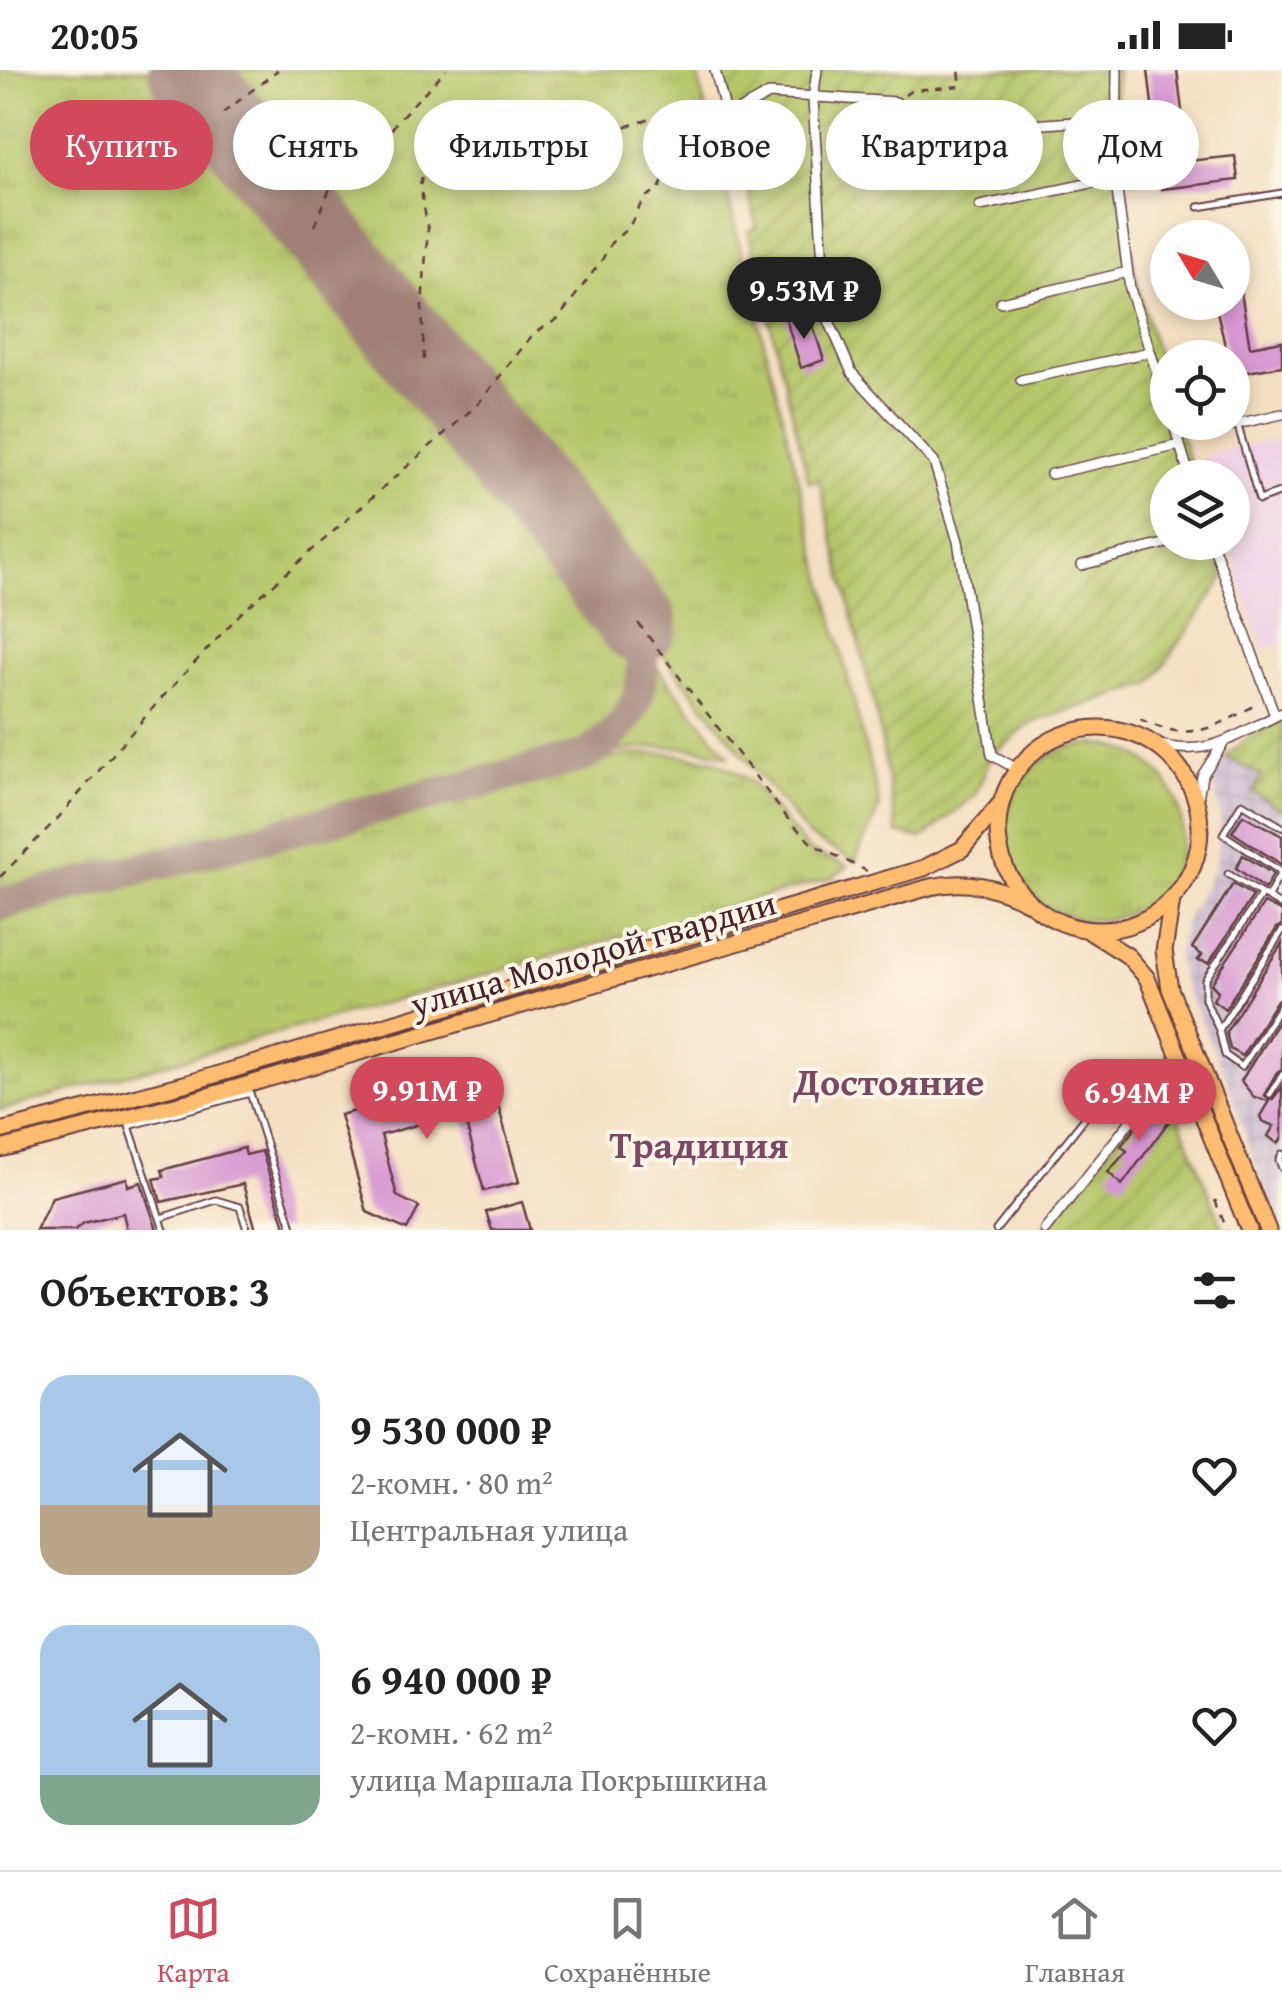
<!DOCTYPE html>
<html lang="ru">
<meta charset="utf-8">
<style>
:root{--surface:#fff;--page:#f2f2f2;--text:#222;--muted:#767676;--line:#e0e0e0;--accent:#d1495b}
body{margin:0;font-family:"Gentium Book Plus",serif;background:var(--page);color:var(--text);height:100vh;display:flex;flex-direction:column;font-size:38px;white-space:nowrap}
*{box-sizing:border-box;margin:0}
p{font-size:32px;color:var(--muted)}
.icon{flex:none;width:55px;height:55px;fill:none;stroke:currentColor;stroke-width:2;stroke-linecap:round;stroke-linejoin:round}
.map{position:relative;height:1160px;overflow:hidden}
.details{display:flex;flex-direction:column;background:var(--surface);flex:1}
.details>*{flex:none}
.guide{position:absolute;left:30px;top:30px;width:1222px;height:90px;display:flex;gap:20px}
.needle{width:65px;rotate:308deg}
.fabs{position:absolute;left:1150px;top:150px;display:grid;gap:20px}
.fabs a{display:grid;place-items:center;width:100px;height:100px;border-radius:50%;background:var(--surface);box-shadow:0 5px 15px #0003;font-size:50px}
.price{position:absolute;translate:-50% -85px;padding:0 22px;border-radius:35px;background:var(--accent);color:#fff;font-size:32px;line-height:65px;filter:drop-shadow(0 2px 5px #0008)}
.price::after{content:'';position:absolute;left:50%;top:60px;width:30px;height:22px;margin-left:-15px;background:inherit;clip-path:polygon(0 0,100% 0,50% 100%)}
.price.current{background:#222;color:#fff}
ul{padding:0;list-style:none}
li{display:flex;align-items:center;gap:30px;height:250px;padding:0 40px}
li span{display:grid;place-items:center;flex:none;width:280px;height:200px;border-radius:30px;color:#555}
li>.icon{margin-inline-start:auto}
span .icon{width:120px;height:120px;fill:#fffc;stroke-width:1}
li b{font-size:42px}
h2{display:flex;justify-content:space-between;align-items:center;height:120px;padding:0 40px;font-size:42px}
.pill{padding:0 35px;border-radius:45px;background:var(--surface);box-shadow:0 5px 15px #0003;font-size:35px;line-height:90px}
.pill.current{background:var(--accent);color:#fff}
.status{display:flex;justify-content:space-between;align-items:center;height:70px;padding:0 50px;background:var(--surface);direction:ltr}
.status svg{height:28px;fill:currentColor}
.dock{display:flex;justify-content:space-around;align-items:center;height:140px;border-top:2px solid var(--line);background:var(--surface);font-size:28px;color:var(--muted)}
.dock a{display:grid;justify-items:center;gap:5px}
.dock .current{color:var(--accent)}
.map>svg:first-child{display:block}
.built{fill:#efd0e6}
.industrial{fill:url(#industrial-grid)}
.grass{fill:url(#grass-tufts);stroke:#80734b;stroke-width:2.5}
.garden{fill:url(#garden-furrows);stroke:#80734b;stroke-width:2.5}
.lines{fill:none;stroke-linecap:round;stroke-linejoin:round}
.taxiway{stroke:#9f7f76;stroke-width:32}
.runway{stroke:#9f7f76;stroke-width:80}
.building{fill:#d797d2}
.lane-casing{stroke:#643c42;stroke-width:9}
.street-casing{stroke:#643c42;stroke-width:12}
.primary-casing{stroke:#643c42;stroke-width:19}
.path{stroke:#643c42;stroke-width:2.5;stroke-dasharray:8 8;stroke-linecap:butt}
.lane{stroke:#fff;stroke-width:5}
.street{stroke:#fff;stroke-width:9}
.primary{stroke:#fdbc6f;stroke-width:15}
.labels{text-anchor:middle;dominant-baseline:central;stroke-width:8;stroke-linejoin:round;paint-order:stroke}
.street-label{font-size:35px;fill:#4a1f2b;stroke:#fcf5e5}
.neighbourhood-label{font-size:38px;font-weight:bold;fill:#7b4965;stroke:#fcf5e5}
</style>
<div class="status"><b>20:05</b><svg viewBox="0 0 49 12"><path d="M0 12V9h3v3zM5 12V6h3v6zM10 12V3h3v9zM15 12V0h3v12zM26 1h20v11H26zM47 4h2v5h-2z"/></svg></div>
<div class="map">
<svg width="1282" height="1160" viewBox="0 0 1282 1160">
<defs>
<pattern id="industrial-grid" width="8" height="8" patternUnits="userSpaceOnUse" patternTransform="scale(2.5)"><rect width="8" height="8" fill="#cdbed2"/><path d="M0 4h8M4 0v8" fill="none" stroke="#b2a3b4"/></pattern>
<pattern id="grass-tufts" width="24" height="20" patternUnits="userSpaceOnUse" patternTransform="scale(2.5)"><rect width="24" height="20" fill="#b6c76b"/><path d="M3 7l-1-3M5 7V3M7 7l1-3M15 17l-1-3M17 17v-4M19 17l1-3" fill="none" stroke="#9eaa5d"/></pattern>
<pattern id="garden-furrows" width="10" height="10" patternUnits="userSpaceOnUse" patternTransform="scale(2.5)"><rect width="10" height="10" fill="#b6c76b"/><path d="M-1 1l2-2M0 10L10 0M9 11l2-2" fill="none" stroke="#9eaa5d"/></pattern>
</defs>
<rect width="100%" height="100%" fill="#fcf5e5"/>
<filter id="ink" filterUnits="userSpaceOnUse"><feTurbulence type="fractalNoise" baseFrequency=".01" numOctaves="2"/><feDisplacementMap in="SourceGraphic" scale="20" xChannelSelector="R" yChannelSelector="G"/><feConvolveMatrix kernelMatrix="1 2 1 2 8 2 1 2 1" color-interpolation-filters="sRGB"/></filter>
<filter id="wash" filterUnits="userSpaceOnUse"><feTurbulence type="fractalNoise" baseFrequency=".0048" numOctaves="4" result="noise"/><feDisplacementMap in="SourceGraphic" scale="40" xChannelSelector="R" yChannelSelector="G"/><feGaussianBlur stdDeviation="2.25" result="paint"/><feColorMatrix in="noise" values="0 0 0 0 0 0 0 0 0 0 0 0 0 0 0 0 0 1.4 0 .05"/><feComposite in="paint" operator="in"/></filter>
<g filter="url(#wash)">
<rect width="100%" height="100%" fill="#f4dfc2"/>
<!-- built -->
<path class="built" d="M 1282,368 L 1282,575 L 1263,579 L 1228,473 L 1232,472 L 1232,408 L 1209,407 L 1204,385 Z"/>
<!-- industrial -->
<path class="industrial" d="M 1226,687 L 1262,707 L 1253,722 L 1282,740 L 1282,1159 L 1254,1091 L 1226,1006 L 1181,908 L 1177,884 L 1184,853 L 1215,796 L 1221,751 L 1214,705 Z"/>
<!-- grass -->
<path class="grass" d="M 0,0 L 173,0 L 619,550 C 626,561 634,572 638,585 C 649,625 617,666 581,679 L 0,823 Z
M 195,0 L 696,0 L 880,736 L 855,791 L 809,767 Z
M 651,590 L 729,686 C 686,673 649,675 605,684 C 639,654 650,636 651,590 Z
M1006 762a88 88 0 1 1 176 0a88 88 0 1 1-176 0Z
M 668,683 L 713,690 L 732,699 L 750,711 L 809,781 L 848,796 L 832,808 L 0,1040 L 0,850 L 583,693 L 627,685 Z"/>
<!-- garden -->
<path class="garden" d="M 718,0 L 1117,0 C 1112,71 1122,146 1138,216 C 1149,262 1167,305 1168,352 L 1177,353 L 1194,407 L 1168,408 L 1168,472 L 1213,473 L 1224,508 L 1151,614 L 1033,652 L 992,685 L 975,725 L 922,769 L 897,763 L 878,650 L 819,410 L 809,412 L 748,161 L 757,158 Z
M 1282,650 L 1282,740 L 1253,722 L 1261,706 L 1226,687 L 1250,666 Z
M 1165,1012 L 1224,1160 L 1042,1160 Z"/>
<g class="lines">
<!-- taxiway -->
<path class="taxiway" d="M 0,834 L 585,686 C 640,650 650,616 638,553"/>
<!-- runway -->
<path class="runway" d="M 188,0 L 638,553"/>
</g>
<g id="blocks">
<!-- building -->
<path class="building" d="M 1148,0 L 1177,0 L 1188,91 L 1235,86 L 1238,110 L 1162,119 Z
M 1237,198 L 1250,277 L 1282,271 L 1282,296 L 1236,304 L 1232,288 L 1228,288 L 1216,237 L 1217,232 L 1232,232 L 1232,199 Z
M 795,242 L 801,260 L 813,256 L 824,290 L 801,298 L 785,246 Z
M 1243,745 L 1282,766 L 1282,795 L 1232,762 Z
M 1243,785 L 1273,804 L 1265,819 L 1236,798 Z
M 1233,814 L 1253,826 L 1209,893 L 1198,890 L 1202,885 L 1192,878 Z
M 1264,833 L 1282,842 L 1282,855 L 1277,858 L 1225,939 L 1213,930 L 1218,921 L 1211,914 Z
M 1282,873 L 1282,927 L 1277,930 L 1242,986 L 1230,979 L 1226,962 Z
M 1282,945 L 1282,999 L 1277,1002 L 1264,1025 L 1272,1030 L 1282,1017 L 1282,1068 L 1278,1074 L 1268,1066 L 1274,1056 L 1262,1051 L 1260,1046 L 1269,1031 L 1254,1027 L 1241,1011 Z
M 490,1005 L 519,1112 L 484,1121 L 463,1042 L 381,1065 L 397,1126 L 419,1137 L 407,1160 L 367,1142 L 340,1045 Z
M 1152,1037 L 1169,1051 L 1122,1115 L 1108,1102 L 1127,1081 L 1121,1076 Z
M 244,1078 L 246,1085 L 262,1081 L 286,1160 L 256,1160 L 243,1114 L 161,1132 L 154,1109 L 164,1107 L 162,1100 Z
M 127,1108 L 128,1116 L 141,1112 L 157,1160 L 127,1160 L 123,1143 L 84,1153 L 75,1160 L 36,1160 L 52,1127 Z
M 522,1132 L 530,1160 L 492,1160 L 486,1142 Z"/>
</g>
</g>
<g filter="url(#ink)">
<use href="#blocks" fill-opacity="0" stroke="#643c42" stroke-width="2.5"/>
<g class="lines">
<defs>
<path id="lane" d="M 1199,137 L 1282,123
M 1238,356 L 1259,430 L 1282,422
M 1228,804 L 1282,836
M 1268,827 L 1281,802 L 1223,764 L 1242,733 L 1282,757
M 1282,861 L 1219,960 L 1225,985 L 1242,997 L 1282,933
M 1219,960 L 1205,929 L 1205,910 L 1262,824
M 1270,1024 L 1282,1005
M 129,1056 L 250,1023 L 293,1160
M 129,1056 L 164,1160
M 1282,1084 L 1279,1090 L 1282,1098
M 161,1148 L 216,1130 L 240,1137 L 247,1160
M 996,1160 L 1099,1030 L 1122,1014 L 1175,990"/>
<path id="street" d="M 715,0 L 727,47 L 769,24 L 896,32
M 817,0 L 813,29 L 826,244 L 852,303 L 934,392 L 958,471 L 992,685 L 1017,699
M 1117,0 L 1116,113 L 1130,219 L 1168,337
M 974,59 L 1117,49
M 980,136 L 1116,108
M 1001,232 L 1128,202
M 1021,310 L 1150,282
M 1173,352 L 1190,408
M 1177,367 L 1282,344
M 1051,404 L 1180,375
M 1212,472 L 1275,646
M 1082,495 L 1171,472
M 1153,673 C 1209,690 1234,665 1282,643
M 1197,733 L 1202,706 L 1222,675
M 1045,1160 L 1165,1007"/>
<path id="primary" d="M998 759a101 101 0 1 1 202 0a101 101 0 1 1-202 0Z
M 1172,830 L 1164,881 L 1170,919 L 1268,1160
M 1090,862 L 1128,886 L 1147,908 L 1249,1160
M 0,1061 L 184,1014 L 924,798 L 962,779 L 1000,734
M 0,1079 L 191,1031 L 930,817 C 966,809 997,816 1029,833"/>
</defs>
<!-- lane casing -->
<use href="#lane" class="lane-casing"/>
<!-- street casing -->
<use href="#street" class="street-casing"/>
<!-- primary casing -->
<use href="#primary" class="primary-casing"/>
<!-- path -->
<path class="path" d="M 905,25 L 912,20 L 961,16 L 959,0
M 223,43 L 278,0
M 314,156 L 332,114 L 342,101 L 383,73 L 397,51 L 446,0
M 424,290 L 422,235 L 428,159 L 420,116 L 428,80 L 448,55 L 465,46 L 483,47 L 514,66 L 532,66 L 551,57 L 573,54 L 618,59 L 654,48 L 681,58 L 695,56
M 638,553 L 788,749 L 812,774 L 867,801
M 1140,649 C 1190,674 1214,658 1259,633
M 0,807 L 59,747 L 158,632 L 241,543 L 478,334 L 534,263 L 558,249 L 602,190 L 611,173 L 629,157 L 644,128 L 659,119 L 676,85 L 697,56 L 716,50
M 1215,1130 L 1227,1160"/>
<!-- lane -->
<use href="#lane" class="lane"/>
<!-- street -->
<use href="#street" class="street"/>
<!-- primary -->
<use href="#primary" class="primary"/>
</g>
</g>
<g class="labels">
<!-- street labels -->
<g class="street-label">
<text transform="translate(593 883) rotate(-16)">улица Молодой гвардии</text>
</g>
<!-- neighbourhood labels -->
<g class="neighbourhood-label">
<text x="889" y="1011">Достояние</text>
<text x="699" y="1074">Традиция</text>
</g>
</g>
</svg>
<div class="fabs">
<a><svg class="needle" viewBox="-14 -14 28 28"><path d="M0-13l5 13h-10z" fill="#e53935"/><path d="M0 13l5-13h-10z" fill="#767676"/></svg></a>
<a><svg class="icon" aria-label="locate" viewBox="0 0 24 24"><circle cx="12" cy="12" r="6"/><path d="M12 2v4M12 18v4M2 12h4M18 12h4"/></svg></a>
<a><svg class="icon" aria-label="layers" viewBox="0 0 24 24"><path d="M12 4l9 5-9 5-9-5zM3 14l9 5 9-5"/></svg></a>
</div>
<b class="price current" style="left:804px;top:272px">9.53M ₽</b>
<b class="price" style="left:427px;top:1072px">9.91M ₽</b>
<b class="price" style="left:1139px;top:1074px">6.94M ₽</b>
<div class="guide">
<a class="pill current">Купить</a>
<a class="pill">Снять</a>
<a class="pill">Фильтры</a>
<a class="pill">Новое</a>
<a class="pill">Квартира</a>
<a class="pill">Дом</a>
</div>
</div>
<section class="details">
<h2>Объектов: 3<svg class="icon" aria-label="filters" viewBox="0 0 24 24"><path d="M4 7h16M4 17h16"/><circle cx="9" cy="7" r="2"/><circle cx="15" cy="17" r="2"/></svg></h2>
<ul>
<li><span style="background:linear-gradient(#a9c7e8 65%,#b9a48a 0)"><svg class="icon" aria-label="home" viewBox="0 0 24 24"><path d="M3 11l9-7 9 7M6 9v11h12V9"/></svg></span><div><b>9 530 000 ₽</b><p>2-комн. · 80 m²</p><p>Центральная улица</p></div><svg class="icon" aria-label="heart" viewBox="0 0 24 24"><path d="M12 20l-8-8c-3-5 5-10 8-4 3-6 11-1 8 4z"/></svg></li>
<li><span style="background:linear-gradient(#a9c7e8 75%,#7fa58c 0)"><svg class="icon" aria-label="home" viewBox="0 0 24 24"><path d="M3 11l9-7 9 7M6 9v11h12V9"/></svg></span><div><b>6 940 000 ₽</b><p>2-комн. · 62 m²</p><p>улица Маршала Покрышкина</p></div><svg class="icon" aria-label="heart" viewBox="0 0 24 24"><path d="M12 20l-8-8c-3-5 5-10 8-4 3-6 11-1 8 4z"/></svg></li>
</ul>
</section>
<nav class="dock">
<a class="current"><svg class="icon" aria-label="map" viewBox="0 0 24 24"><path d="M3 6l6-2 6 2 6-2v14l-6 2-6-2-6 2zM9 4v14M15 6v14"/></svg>Карта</a>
<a><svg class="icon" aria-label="saved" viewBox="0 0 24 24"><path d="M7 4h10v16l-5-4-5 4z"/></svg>Сохранённые</a>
<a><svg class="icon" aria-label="home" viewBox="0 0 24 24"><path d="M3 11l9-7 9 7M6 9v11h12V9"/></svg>Главная</a>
</nav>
